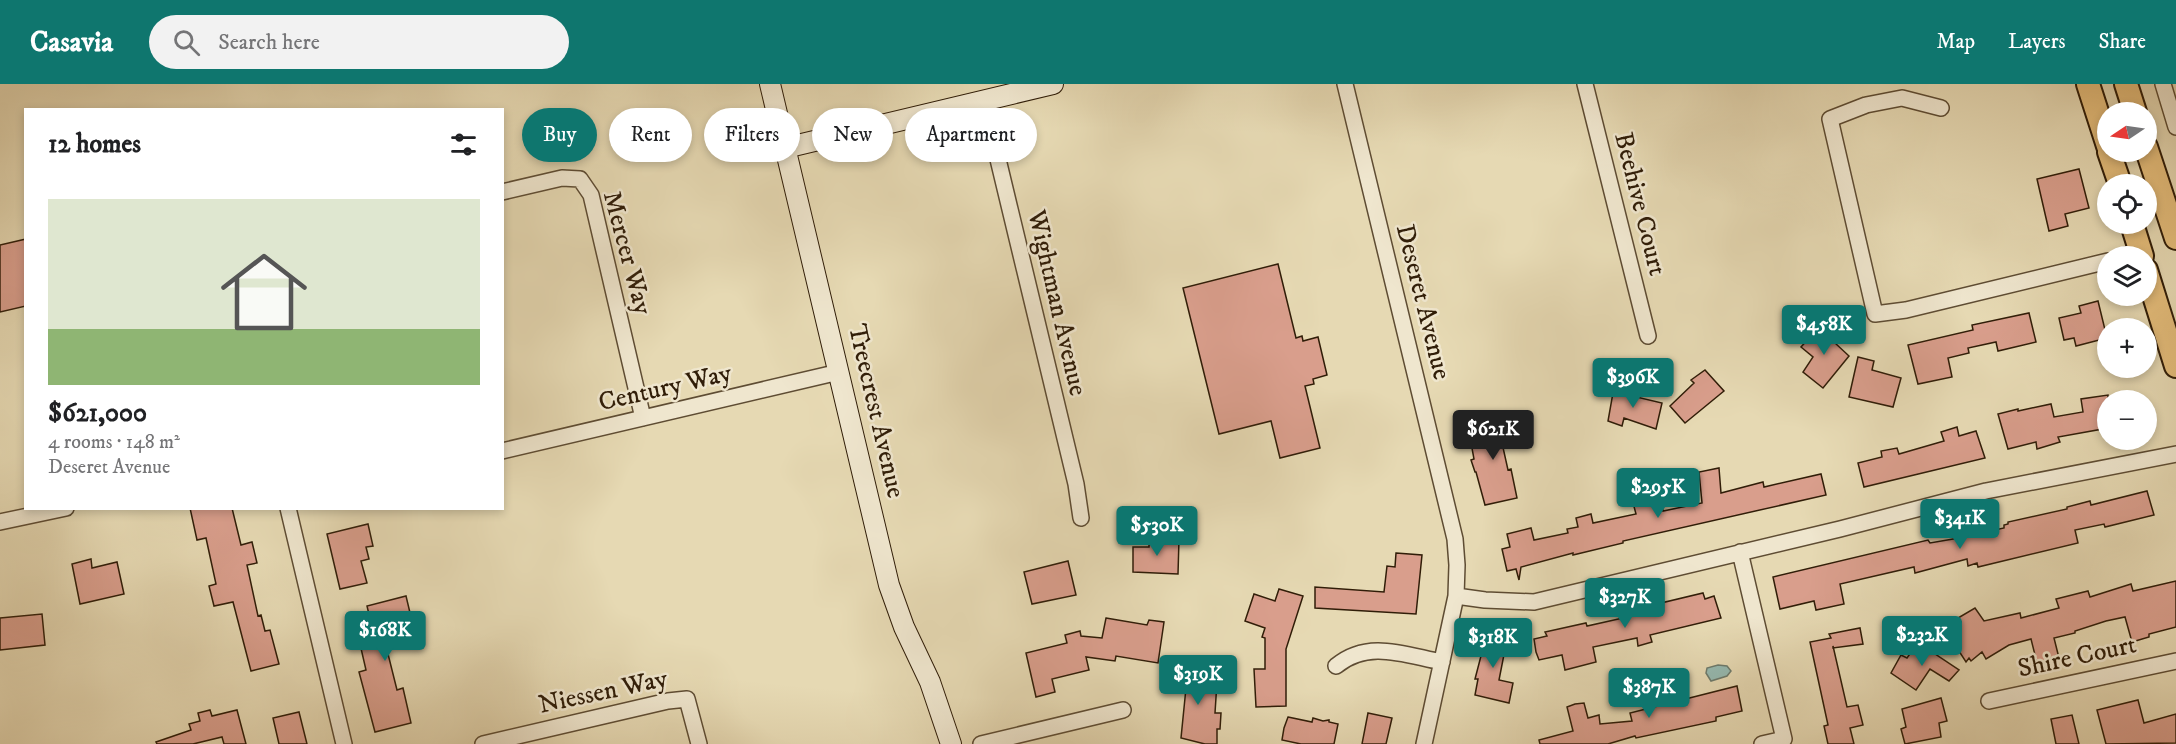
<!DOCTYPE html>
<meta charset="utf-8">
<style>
:root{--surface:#fff;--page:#f2f2f2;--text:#202124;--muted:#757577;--accent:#0f766e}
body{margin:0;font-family:"IM FELL DW Pica",serif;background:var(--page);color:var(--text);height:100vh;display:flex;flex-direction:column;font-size:22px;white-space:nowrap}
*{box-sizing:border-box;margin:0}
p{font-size:20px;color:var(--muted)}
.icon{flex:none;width:33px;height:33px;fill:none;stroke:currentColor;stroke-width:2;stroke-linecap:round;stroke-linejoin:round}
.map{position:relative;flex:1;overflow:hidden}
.panel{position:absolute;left:24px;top:24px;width:480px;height:402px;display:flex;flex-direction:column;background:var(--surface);border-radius:0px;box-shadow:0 3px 9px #0003}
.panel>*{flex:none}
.banner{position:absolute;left:522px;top:24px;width:570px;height:54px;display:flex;gap:12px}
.needle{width:39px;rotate:257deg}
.controls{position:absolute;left:2097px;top:18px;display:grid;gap:12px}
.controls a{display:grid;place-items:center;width:60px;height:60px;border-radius:50%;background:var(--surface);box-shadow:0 3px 9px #0003;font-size:30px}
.price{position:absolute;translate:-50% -51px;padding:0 14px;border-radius:6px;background:var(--accent);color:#fff;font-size:20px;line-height:39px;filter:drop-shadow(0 2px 3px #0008)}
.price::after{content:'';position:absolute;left:50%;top:36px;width:18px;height:14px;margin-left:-9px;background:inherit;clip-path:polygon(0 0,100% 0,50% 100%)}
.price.active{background:#222;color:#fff}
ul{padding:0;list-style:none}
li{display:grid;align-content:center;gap:12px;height:318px;padding:0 24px}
li span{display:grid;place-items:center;height:186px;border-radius:0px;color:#555}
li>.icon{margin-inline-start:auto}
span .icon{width:108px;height:108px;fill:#fffc;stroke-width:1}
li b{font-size:26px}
h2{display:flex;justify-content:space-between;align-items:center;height:72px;padding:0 24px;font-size:26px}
.pill{padding:0 21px;border-radius:27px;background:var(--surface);box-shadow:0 3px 9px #0003;font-size:21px;line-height:54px}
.pill.active{background:var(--accent);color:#fff}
header{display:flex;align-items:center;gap:36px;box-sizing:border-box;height:84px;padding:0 30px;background:var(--accent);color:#fff}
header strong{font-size:28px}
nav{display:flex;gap:33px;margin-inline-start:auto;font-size:21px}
.search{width:420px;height:54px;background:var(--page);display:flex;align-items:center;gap:15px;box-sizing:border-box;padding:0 21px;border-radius:33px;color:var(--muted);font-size:22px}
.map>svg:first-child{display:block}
.water{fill:#96bab1;stroke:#6d7b6d;stroke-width:1.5}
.building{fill:#d99e8c;stroke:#301d08;stroke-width:1.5}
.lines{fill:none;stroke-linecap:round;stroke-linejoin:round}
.street-casing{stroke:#5e4c33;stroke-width:18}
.secondary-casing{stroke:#301d08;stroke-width:22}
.primary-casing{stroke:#301d08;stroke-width:26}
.street{stroke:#efe6ce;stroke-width:15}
.secondary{stroke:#efe6ce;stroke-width:20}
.primary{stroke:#e3bc7a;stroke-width:22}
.labels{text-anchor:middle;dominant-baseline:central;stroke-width:5;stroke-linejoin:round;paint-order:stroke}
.street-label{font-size:26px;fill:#301d08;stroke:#efe6ce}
</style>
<header>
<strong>Casavia</strong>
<div class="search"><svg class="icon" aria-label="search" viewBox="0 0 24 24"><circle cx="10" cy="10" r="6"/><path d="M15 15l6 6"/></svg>Search here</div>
<nav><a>Map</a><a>Layers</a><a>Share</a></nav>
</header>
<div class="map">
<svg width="2176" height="660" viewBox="0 0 2176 660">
<rect width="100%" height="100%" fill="#e6d9b3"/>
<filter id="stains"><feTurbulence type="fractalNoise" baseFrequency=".00333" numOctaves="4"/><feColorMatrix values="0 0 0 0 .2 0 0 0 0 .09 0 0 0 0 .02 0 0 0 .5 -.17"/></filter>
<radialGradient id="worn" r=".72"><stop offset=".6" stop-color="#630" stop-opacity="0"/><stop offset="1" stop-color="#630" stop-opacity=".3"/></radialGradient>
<!-- water -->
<path class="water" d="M 1718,581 L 1727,582 L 1731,587 L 1727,592 L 1711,597 L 1706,589 L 1707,584 Z"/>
<!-- building -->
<path class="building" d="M 2079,85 L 2089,124 L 2065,130 L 2068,142 L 2049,147 L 2037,95 Z
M 26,155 L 26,222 L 0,228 L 0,161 Z
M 1278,180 L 1296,254 L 1302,252 L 1303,257 L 1318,253 L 1327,291 L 1313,295 L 1314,300 L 1305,302 L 1320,364 L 1280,374 L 1271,337 L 1219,350 L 1183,204 Z
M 2098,217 L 2107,254 L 2076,262 L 2074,254 L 2064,256 L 2059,234 L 2081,229 L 2079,222 Z
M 2029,229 L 2036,258 L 1998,267 L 1996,258 L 1968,264 L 1969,269 L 1948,274 L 1952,293 L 1918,300 L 1908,261 L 1973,246 L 1972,241 Z
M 1822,240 L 1838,255 L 1835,259 L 1849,272 L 1823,304 L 1803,288 L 1813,273 L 1801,263 Z
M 1858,273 L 1874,277 L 1872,286 L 1901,294 L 1893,323 L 1849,313 Z
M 1705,286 L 1724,307 L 1685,339 L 1670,322 L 1694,299 L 1691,296 Z
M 1614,303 L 1632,309 L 1632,312 L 1662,319 L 1656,345 L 1624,334 L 1622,342 L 1608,337 Z
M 2108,311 L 2108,344 L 2058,353 L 2060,358 L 2037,365 L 2036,358 L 2008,365 L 1998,330 L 2018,325 L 2018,327 L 2051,320 L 2054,333 L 2083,328 L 2081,315 Z
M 1511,334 L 1516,356 L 1502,359 L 1508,386 L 1511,385 L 1517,414 L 1485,421 L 1476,388 L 1475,388 L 1471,376 L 1474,375 L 1469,348 L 1491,338 Z
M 1957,343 L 1959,352 L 1976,347 L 1985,374 L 1864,403 L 1858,379 L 1882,373 L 1881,367 L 1897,364 L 1899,370 L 1944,357 L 1941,348 Z
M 1719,384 L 1721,409 L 1763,398 L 1764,403 L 1821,390 L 1826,411 L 1623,457 L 1623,459 L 1573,471 L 1573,469 L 1521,483 L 1519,496 L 1516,485 L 1507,487 L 1502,465 L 1510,463 L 1507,450 L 1531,444 L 1534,456 L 1568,449 L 1567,445 L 1578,443 L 1576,434 L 1591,430 L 1593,439 L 1636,430 L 1632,415 L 1660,410 L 1663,427 L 1702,419 L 1699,388 Z
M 2147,407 L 2154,431 L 2105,443 L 2104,440 L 2075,446 L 2078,459 L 1978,483 L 1977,479 L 1968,482 L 1967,475 L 1915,489 L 1914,483 L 1840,500 L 1844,520 L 1816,526 L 1814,517 L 1780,525 L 1773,493 L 1928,456 L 1930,459 L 1959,454 L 2004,444 L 2004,441 L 2008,440 L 2008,438 L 2067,425 L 2067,423 L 2090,417 L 2091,421 Z
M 190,424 L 232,424 L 241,461 L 252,458 L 257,479 L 247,481 L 258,532 L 261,531 L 265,547 L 270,546 L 279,580 L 251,587 L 233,518 L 214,522 L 209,502 L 216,500 L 206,454 L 197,456 Z
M 368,440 L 373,462 L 366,463 L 369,475 L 361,477 L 367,499 L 340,505 L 327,450 Z
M 1165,454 L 1179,455 L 1178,490 L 1133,488 L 1133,463 L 1149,463 L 1149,455 Z
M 1396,469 L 1422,471 L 1416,530 L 1315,524 L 1315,503 L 1384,508 L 1387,482 L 1395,483 Z
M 91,475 L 92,484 L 117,478 L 124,510 L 80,520 L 72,480 Z
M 1068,477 L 1076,511 L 1032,520 L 1024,488 Z
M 2176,497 L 2176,543 L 2149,550 L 2149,553 L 2132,558 L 2125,533 L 2106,537 L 2075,547 L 2075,549 L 2054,554 L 2059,574 L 2037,579 L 2031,555 L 2009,561 L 1986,575 L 1982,568 L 1971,577 L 1969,574 L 1966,578 L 1946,547 L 1961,538 L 1958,534 L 1975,524 L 1984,537 L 2020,529 L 2021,534 L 2059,524 L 2056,515 L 2088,507 L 2090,513 L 2131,500 L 2133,507 Z
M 1279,505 L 1303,512 L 1286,565 L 1286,622 L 1256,623 L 1254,585 L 1265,585 L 1265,554 L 1262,553 L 1265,544 L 1245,537 L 1254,510 L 1275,517 Z
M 1703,509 L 1705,515 L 1714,512 L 1721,534 L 1650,551 L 1652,558 L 1638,562 L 1637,554 L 1593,563 L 1596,578 L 1565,586 L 1562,571 L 1539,576 L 1536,568 L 1534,555 L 1547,552 L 1545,548 L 1586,539 L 1587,542 L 1632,532 L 1630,518 L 1637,516 L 1640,524 Z
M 406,512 L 416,554 L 386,562 L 397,606 L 403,604 L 411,639 L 375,648 L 359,588 L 366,586 L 357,547 L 372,543 L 367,522 Z
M 42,530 L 45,561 L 0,566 L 0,534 Z
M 1106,534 L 1147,541 L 1149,536 L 1164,538 L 1158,579 L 1116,572 L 1115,577 L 1086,573 L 1089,586 L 1052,595 L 1055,608 L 1036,613 L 1026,569 L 1067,559 L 1065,551 L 1080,547 L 1081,552 L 1102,554 Z
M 1860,544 L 1863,560 L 1833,564 L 1833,562 L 1847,623 L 1858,621 L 1863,641 L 1850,644 L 1854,660 L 1828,660 L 1824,642 L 1828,641 L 1810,558 L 1831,554 L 1829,550 Z
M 1488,545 L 1508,550 L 1499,596 L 1513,599 L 1509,619 L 1475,611 L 1478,595 L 1475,595 Z
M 1916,561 L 1924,566 L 1926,564 L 1959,586 L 1949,597 L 1930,585 L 1916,606 L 1891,589 L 1901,571 L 1907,574 Z
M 1171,584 L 1199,585 L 1199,595 L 1217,598 L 1215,629 L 1221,629 L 1220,645 L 1217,645 L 1217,660 L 1205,660 L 1181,654 L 1186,604 L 1171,603 Z
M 1737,602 L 1742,627 L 1716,633 L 1716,637 L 1636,654 L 1635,652 L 1608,660 L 1540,660 L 1539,656 L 1573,647 L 1567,623 L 1575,620 L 1584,619 L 1588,634 L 1599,631 L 1600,640 L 1632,637 L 1630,629 Z
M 1941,614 L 1947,637 L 1939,639 L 1941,653 L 1905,660 L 1901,645 L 1906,643 L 1902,625 Z
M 2138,616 L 2144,639 L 2176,630 L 2176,659 L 2106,660 L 2097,626 Z
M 210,626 L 212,632 L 237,626 L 246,660 L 224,660 L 222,653 L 193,660 L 157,660 L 156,658 L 191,646 L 189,640 L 200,637 L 198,629 Z
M 299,628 L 307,660 L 279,660 L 273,634 Z
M 1368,629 L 1392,634 L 1386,660 L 1362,660 Z
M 2072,631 L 2079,660 L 2056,660 L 2051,635 Z
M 1288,633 L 1312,638 L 1313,634 L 1323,637 L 1329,636 L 1329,638 L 1338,640 L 1334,660 L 1301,660 L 1282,656 L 1284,644 Z"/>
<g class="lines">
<defs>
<path id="street" d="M 1345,0 L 1455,455 L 1457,481 L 1456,512 L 1424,660
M 1585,0 L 1648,252
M 2163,0 L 2176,43
M 984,17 L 1076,400 L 1081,434
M 1941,24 L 1902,14 L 1866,21 L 1830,35 L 1875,230 L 1906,226 L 2108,177
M 502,108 L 562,94 L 580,95 L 591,111 L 643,334
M 2124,172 L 2141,167
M 502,367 L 839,288
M 288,424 L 344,660
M 0,438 L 66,424
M 1740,468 L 1784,655 L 1762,660
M 1456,512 L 1485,516 L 1534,518 L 1840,445 L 1986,407 L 2176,370
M 1336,582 C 1368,555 1405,571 1442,578
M 1989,617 L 2176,577
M 483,660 L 668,617 L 687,615 L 699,660
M 981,660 L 1123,626"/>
<path id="secondary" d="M 770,0 L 889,501 L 904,543 L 930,598 L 951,660
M 785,64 L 1053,0"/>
<path id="primary" d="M 2088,0 L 2108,62
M 2126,0 L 2135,28
M 2146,63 L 2176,154
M 2109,68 L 2120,100
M 2132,140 L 2142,172
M 2146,186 L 2176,282"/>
</defs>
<!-- street casing -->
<use href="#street" class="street-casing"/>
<!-- secondary casing -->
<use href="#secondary" class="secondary-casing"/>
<!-- primary casing -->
<use href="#primary" class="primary-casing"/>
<!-- street -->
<use href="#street" class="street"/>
<!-- secondary -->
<use href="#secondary" class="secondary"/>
<!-- primary -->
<use href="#primary" class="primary"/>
</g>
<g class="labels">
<!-- street labels -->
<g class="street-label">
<text transform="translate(1640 120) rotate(76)">Beehive Court</text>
<text transform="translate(627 169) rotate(75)">Mercer Way</text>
<text transform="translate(1423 218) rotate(76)">Deseret Avenue</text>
<text transform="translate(1057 219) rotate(77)">Wightman Avenue</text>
<text transform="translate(665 304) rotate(-13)">Century Way</text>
<text transform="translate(876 327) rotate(77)">Treecrest Avenue</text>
<text transform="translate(2077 573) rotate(-12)">Shire Court</text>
<text transform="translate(603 608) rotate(-12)">Niessen Way</text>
</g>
</g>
<rect width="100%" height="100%" filter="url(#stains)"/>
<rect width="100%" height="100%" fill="url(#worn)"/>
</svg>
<div class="controls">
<a><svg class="needle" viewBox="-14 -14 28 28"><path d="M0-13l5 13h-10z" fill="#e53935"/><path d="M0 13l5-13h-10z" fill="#757577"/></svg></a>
<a><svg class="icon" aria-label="locate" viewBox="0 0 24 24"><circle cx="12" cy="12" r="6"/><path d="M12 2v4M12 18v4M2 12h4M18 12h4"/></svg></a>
<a><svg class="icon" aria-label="layers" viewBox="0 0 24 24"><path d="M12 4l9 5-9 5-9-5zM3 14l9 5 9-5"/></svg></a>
<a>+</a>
<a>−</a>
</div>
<b class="price" style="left:1824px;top:272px">$458K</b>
<b class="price" style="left:1633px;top:325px">$396K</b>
<b class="price active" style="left:1493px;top:377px">$621K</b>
<b class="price" style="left:1658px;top:435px">$295K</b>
<b class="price" style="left:1960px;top:466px">$341K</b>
<b class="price" style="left:1157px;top:473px">$530K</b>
<b class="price" style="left:1625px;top:545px">$327K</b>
<b class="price" style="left:385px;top:578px">$168K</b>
<b class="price" style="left:1922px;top:583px">$232K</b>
<b class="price" style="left:1493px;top:585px">$318K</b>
<b class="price" style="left:1198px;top:622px">$319K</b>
<b class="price" style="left:1649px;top:635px">$387K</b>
<div class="banner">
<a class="pill active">Buy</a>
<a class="pill">Rent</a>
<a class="pill">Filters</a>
<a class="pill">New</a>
<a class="pill">Apartment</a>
</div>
<section class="panel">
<h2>12 homes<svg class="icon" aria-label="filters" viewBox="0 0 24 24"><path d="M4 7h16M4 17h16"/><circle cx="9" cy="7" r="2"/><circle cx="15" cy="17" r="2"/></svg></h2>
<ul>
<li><span style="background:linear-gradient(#dfe7d0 70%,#8fb573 0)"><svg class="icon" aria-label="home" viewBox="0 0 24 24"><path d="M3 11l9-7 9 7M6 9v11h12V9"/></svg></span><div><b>$621,000</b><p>4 rooms · 148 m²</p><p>Deseret Avenue</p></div></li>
</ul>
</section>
</div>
